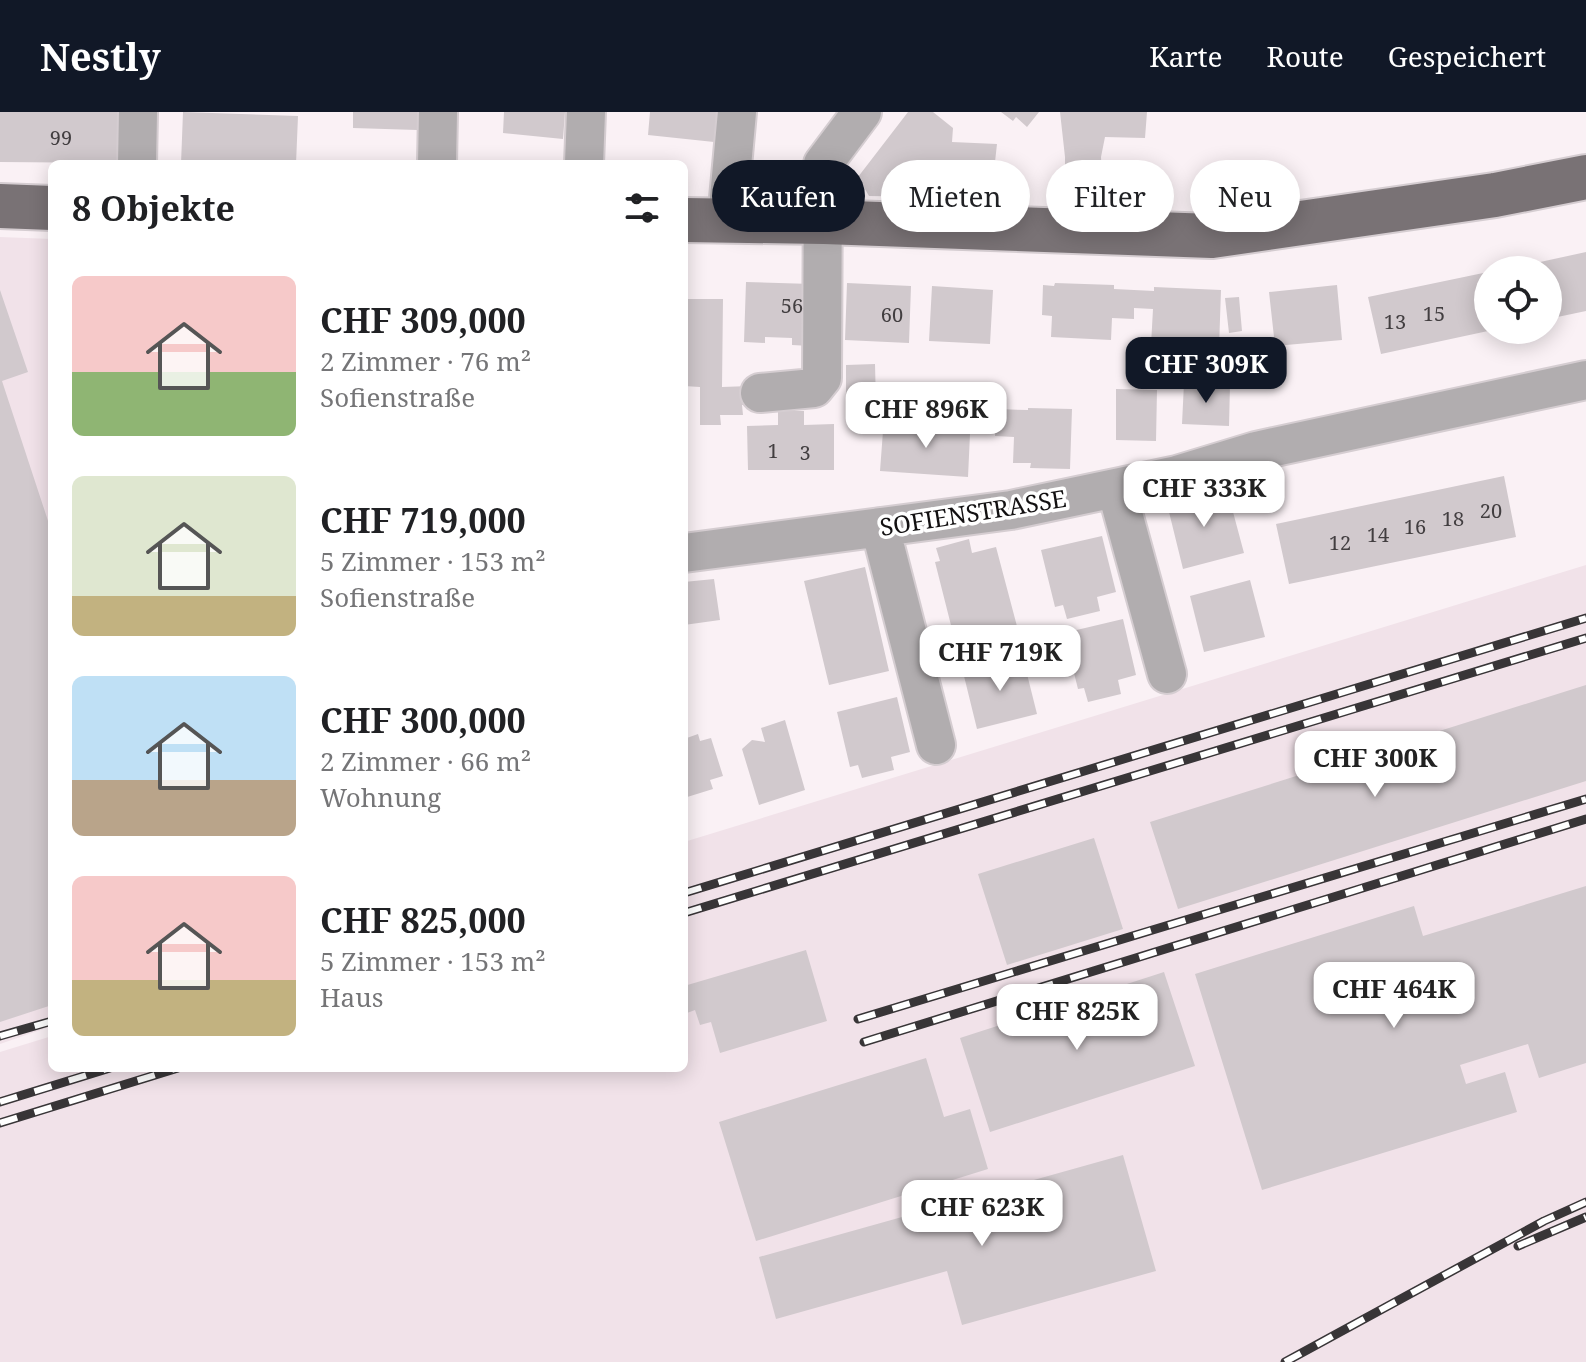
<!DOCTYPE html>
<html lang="de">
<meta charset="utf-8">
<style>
:root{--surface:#fff;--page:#f2f2f2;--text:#202124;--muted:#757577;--accent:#111827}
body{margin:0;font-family:"Noto Serif",serif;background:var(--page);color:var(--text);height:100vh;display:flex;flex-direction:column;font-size:30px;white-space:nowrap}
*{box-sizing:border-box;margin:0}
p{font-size:26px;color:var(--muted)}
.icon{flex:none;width:44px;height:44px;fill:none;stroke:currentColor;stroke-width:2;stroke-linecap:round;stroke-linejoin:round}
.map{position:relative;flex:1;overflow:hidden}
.panel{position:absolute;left:48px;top:48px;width:640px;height:912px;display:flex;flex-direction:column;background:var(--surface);border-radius:12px;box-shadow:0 4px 20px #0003}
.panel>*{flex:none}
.hud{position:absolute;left:712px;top:48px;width:754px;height:72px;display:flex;gap:16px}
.tools{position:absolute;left:1474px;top:144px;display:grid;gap:16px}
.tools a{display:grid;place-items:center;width:88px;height:88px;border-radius:50%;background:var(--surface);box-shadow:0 4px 20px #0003;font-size:40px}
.price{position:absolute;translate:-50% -68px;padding:0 18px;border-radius:16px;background:#fff;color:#222;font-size:26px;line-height:52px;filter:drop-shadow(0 2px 4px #0008)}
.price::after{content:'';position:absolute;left:50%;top:48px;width:24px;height:18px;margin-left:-12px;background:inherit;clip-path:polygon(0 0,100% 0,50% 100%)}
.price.on{background:var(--accent);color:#fff}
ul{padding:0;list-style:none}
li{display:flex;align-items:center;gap:24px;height:200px;padding:0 24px}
li span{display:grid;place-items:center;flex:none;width:224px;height:160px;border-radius:12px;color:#555}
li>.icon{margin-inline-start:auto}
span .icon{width:96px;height:96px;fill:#fffc;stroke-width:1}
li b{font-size:34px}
h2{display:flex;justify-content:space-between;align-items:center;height:96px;padding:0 24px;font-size:34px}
.tag{padding:0 28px;border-radius:36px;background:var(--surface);box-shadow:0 4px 20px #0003;font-size:28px;line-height:72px}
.tag.on{background:var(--accent);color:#fff}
header{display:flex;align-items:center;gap:48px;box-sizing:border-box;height:112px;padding:0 40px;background:var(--accent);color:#fff}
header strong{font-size:38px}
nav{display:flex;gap:44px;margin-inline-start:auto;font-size:28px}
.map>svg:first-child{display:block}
.built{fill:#f1e2e9}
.building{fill:#d1c9cd}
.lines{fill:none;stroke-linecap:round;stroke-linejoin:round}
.minor-casing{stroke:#d5cdd1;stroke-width:42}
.major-casing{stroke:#d5cdd1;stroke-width:48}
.minor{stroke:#b1adaf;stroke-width:38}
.major{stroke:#797275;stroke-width:44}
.rail-casing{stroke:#383537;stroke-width:9}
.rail{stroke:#fff;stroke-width:6;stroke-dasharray:18;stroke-linecap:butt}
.labels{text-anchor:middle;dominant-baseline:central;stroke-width:7;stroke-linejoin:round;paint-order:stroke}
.number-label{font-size:20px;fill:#423e40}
.street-label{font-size:24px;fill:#121011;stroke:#fff}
</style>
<header>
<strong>Nestly</strong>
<nav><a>Karte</a><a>Route</a><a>Gespeichert</a></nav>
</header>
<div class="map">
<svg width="1586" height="1250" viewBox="0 0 1586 1250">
<rect width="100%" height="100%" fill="#faf1f5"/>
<!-- built -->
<path class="built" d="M 0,125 L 52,127 L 52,914 L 0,932 Z
M 1586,453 L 1586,1250 L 0,1250 L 0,940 L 52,924 L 52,956 L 684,956 L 684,730 Z"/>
<!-- building -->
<path class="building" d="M 0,0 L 121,0 L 121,51 L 0,50 Z
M 183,0 L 298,4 L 296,52 L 181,52 Z
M 353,0 L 418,0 L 417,18 L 353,16 Z
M 504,0 L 565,0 L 563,27 L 503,21 Z
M 650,0 L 717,0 L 714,30 L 648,23 Z
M 908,0 L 933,0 L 953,16 L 952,30 L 997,32 L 991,86 L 869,84 L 858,65 Z
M 1001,0 L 1039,0 L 1027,15 L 1016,5 L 1013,9 Z
M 1060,0 L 1147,0 L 1145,26 L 1105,25 L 1101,45 L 1102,67 L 1128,66 L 1129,86 L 1065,86 L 1065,45 Z
M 1586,140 L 1586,199 L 1548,207 L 1548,158 L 1504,158 Z
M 1488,160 L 1488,219 L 1381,242 L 1368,185 Z
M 746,170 L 812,172 L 810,234 L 792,233 L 792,226 L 765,225 L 765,231 L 744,230 Z
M 847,171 L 911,174 L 909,231 L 845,228 Z
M 1055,171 L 1114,173 L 1114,177 L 1154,179 L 1154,175 L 1221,178 L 1219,236 L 1151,233 L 1153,197 L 1134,196 L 1134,207 L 1112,206 L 1111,228 L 1051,225 L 1052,204 L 1042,203 L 1043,173 L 1054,174 Z
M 1337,173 L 1342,228 L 1275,234 L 1269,180 Z
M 932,174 L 993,178 L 990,232 L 929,229 Z
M 0,178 L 28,260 L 2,269 L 52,421 L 52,893 L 0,910 Z
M 1239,185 L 1242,219 L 1229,221 L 1225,186 Z
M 685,187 L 723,187 L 722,275 L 750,274 L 750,293 L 742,293 L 743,303 L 720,303 L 721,313 L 700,313 L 700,275 L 684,274 Z
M 875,252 L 876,291 L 846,292 L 846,253 Z
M 1184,271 L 1230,273 L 1229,314 L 1182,312 Z
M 1116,277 L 1157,278 L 1156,329 L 1116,328 Z
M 1028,296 L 1072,297 L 1070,357 L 1030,356 L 1031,351 L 1013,351 L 1014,325 L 995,324 L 996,297 L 1028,298 Z
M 778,299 L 804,299 L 804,313 L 834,312 L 834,358 L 748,358 L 747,314 L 778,313 Z
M 921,302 L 943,304 L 942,320 L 970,322 L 968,365 L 880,359 L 883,319 L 920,321 Z
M 1504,364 L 1516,425 L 1289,472 L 1276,412 Z
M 1202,376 L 1206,391 L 1229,385 L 1244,441 L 1183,457 L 1169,400 L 1174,399 L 1170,384 Z
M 1102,424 L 1116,480 L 1097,485 L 1100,499 L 1067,507 L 1063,493 L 1055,495 L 1041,438 Z
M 969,427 L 972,441 L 996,435 L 1018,518 L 993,524 L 996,535 L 965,544 L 962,532 L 956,533 L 935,450 L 940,449 L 936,436 Z
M 865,455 L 889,559 L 829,573 L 804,469 Z
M 714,467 L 720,508 L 684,513 L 684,470 Z
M 1250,468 L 1265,525 L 1204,540 L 1190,484 Z
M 1123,507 L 1136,563 L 1118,568 L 1121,582 L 1088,590 L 1084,576 L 1078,577 L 1064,521 Z
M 1023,546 L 1037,602 L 977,617 L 963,560 Z
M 1586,573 L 1586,669 L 1178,797 L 1150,710 Z
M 897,585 L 910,640 L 891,645 L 894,658 L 862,666 L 858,653 L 850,655 L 837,600 Z
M 785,608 L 805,678 L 759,693 L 742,637 L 752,628 L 765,630 L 761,616 Z
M 698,622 L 700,629 L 711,626 L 723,664 L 710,668 L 713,677 L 684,686 L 684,627 Z
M 1094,726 L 1123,817 L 1007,853 L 978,762 Z
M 1586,774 L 1586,951 L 1539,966 L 1528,932 L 1460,953 L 1466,972 L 1505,960 L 1517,1000 L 1262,1078 L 1195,862 L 1414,794 L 1423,824 Z
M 806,838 L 827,909 L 720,941 L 711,910 L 700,913 L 695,898 L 687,901 L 684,874 Z
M 1164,860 L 1195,954 L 990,1020 L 960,926 Z
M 926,946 L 944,1005 L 970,997 L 988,1057 L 756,1129 L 719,1010 Z
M 1123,1043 L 1156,1159 L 962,1213 L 947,1159 L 776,1207 L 759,1145 Z"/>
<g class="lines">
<defs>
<path id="minor" d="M 137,52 L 138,0
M 437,52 L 438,0
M 584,52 L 586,0
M 727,108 L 737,0
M 760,281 L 814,276 L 822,266 L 823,52 L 862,0
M 1116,376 L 1167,562
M 880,415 L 936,633
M 684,441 L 1011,398 L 1177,363 L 1256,339 L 1586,268"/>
<path id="major" d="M 0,94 L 52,96
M 684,108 L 824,110 L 1212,124 L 1495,83 L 1586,65"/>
</defs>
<!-- minor casing -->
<use href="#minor" class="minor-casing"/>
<!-- major casing -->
<use href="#major" class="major-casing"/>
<!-- minor -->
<use href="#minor" class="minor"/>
<!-- major -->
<use href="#major" class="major"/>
<defs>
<path id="rail" d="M 684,781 L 1586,506
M 684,801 L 1586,526
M 858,907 L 1586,687
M 0,924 L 52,909
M 864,930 L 1586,707
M 0,990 L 110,956
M 0,1011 L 178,956
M 1518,1134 L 1586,1105
M 1285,1250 L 1544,1109 L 1586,1090"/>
</defs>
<!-- rail casing -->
<use href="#rail" class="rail-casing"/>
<!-- rail -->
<use href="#rail" class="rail"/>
</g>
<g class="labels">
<!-- number labels -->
<g class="number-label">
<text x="61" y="25">99</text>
<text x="792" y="193">56</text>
<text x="1434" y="201">15</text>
<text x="892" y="202">60</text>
<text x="1395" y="209">13</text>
<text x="773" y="338">1</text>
<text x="805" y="340">3</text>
<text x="1491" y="398">20</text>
<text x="1453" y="406">18</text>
<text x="1415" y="414">16</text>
<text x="1378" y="422">14</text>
<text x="1340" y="430">12</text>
</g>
<!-- street labels -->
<g class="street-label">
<text transform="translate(973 400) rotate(-9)">SOFIENSTRASSE</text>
</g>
</g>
</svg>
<div class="tools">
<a><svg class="icon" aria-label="locate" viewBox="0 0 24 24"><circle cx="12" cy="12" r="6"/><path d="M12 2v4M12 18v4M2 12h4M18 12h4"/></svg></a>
</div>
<b class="price on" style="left:1206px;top:293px">CHF 309K</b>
<b class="price" style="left:926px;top:338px">CHF 896K</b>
<b class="price" style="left:1204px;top:417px">CHF 333K</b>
<b class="price" style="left:1000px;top:581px">CHF 719K</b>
<b class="price" style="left:1375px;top:687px">CHF 300K</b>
<b class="price" style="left:1394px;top:918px">CHF 464K</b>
<b class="price" style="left:1077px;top:940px">CHF 825K</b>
<b class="price" style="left:982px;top:1136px">CHF 623K</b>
<div class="hud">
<a class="tag on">Kaufen</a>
<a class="tag">Mieten</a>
<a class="tag">Filter</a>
<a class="tag">Neu</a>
</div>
<section class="panel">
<h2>8 Objekte<svg class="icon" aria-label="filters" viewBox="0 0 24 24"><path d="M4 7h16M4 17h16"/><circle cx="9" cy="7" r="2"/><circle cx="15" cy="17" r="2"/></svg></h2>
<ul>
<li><span style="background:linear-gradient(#f6c9c9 60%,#8fb573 0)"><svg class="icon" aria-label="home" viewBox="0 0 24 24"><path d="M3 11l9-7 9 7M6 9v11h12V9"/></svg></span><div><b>CHF 309,000</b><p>2 Zimmer · 76 m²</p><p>Sofienstraße</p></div></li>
<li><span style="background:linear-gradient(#dfe7d0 75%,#c2b280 0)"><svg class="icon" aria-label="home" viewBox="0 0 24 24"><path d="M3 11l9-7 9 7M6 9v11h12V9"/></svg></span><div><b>CHF 719,000</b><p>5 Zimmer · 153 m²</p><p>Sofienstraße</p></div></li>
<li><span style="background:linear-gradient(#bfe0f5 65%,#b9a48a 0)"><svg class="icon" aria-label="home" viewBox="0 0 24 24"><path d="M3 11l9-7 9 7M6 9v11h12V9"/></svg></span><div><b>CHF 300,000</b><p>2 Zimmer · 66 m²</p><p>Wohnung</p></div></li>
<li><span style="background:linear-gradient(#f6c9c9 65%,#c2b280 0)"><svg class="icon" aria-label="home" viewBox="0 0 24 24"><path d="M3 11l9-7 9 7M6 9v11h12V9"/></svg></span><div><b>CHF 825,000</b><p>5 Zimmer · 153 m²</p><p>Haus</p></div></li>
</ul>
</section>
</div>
